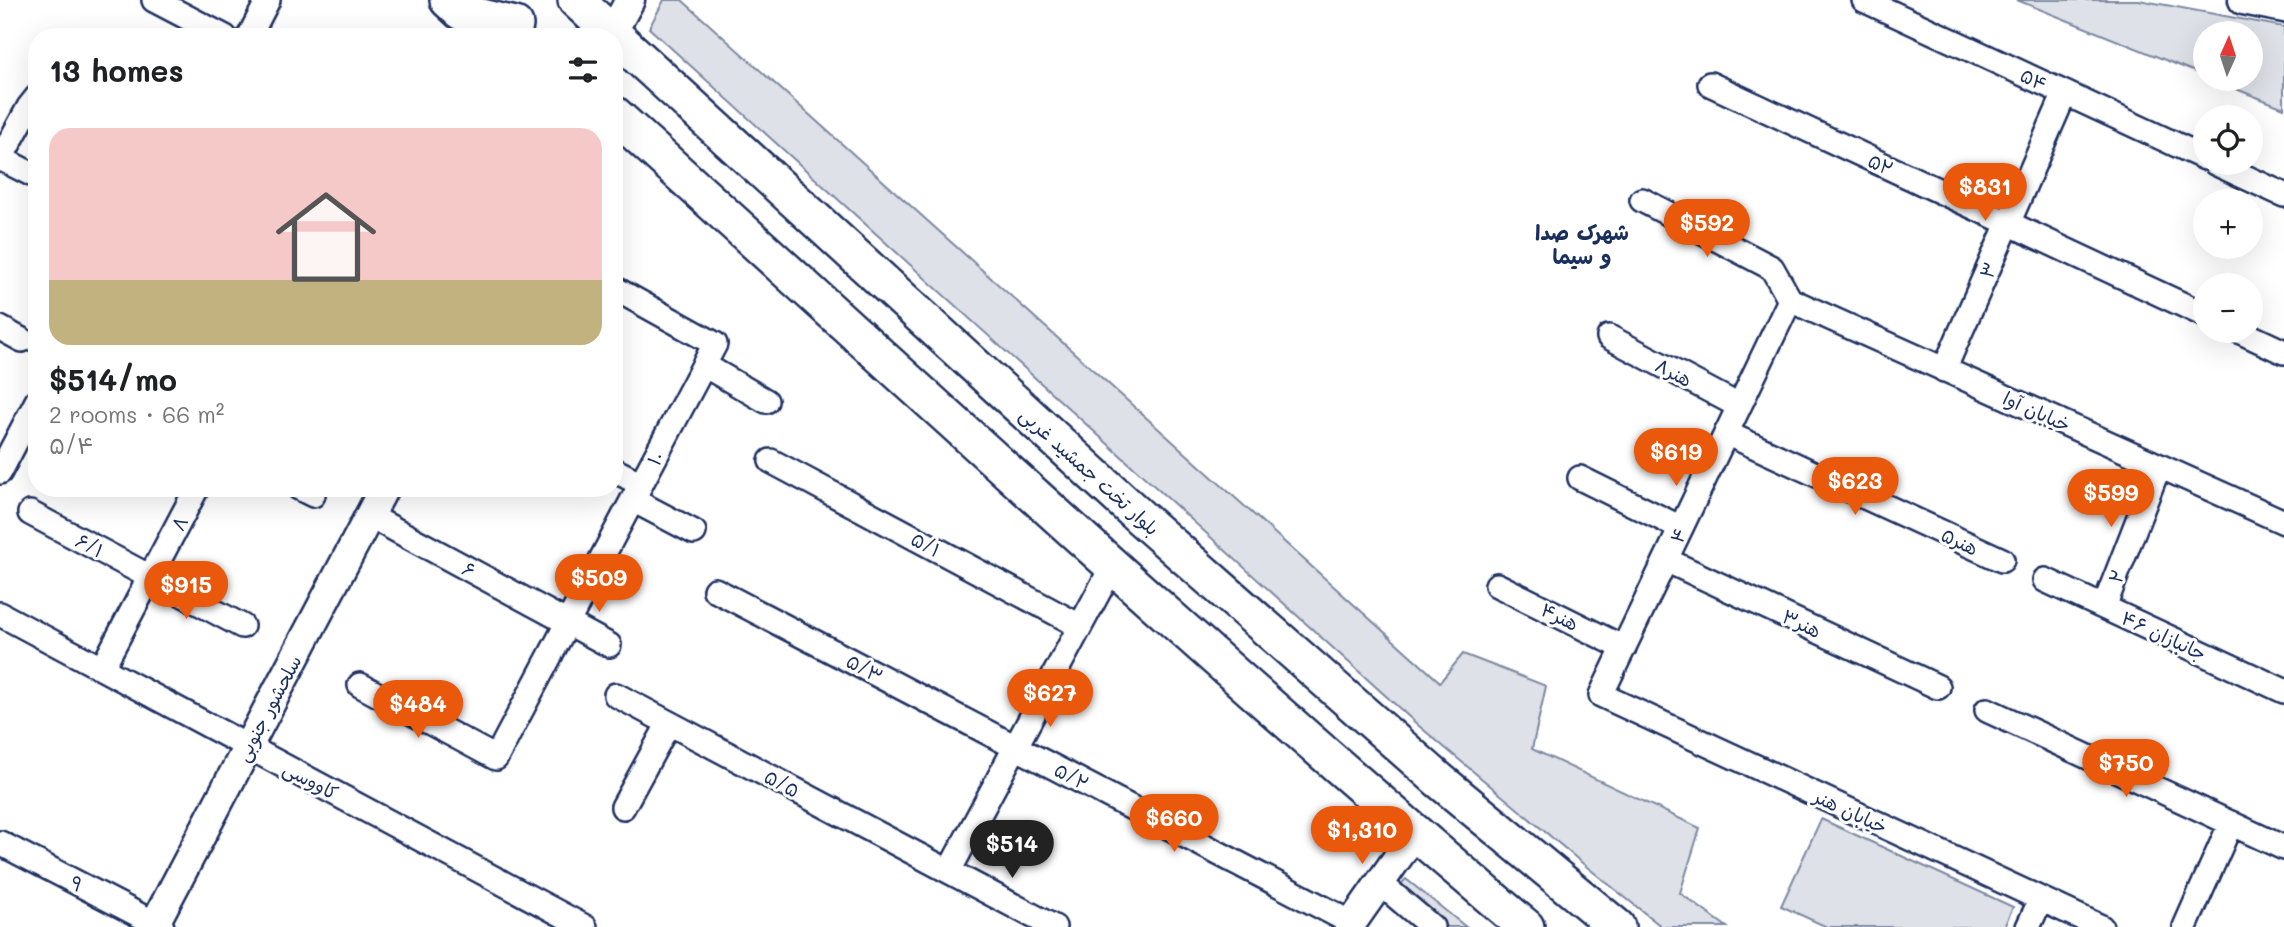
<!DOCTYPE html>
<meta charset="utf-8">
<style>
:root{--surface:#fff;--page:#f6f6f6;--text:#202124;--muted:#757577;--accent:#ea580c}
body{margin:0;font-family:Mali,"Playpen Sans Arabic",sans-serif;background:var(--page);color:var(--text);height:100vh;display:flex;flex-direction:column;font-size:26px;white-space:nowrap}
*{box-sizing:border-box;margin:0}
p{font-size:23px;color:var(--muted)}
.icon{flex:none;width:38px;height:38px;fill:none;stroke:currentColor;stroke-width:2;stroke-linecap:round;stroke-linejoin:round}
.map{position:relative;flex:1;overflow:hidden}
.panel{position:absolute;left:28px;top:28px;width:595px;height:469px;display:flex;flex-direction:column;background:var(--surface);border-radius:28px;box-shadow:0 7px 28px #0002}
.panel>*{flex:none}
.needle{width:46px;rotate:3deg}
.controls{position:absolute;left:2193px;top:21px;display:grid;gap:14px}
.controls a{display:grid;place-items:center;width:70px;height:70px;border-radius:50%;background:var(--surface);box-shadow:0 7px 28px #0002;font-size:35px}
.price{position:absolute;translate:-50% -60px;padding:0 16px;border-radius:24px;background:var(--accent);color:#fff;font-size:23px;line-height:46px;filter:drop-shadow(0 2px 4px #0008)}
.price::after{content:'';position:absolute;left:50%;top:42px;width:21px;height:16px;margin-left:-10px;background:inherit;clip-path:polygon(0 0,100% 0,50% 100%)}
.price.active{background:#222;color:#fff}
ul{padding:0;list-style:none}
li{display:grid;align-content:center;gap:14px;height:371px;padding:0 21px}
li span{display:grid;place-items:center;height:217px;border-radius:21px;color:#555}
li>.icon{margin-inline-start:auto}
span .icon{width:126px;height:126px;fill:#fffc;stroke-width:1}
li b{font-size:30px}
h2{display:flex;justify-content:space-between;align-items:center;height:84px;padding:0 21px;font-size:30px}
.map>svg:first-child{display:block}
.green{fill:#dee1e7;stroke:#7c88a2;stroke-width:2}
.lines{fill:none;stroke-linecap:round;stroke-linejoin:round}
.minor-casing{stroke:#1b2f5e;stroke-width:28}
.tertiary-casing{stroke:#1b2f5e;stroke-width:33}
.primary-casing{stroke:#1b2f5e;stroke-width:40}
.minor{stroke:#fff;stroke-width:23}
.tertiary{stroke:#fff;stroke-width:28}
.primary{stroke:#fff;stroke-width:35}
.labels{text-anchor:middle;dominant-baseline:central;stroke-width:6;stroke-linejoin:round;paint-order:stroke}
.street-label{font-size:19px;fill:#1b2f5e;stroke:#fff}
.neighbourhood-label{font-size:21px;font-weight:bold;fill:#1b2f5e;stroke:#fff}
</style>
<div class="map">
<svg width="2284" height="927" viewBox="0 0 2284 927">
<rect width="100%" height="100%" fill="#fff"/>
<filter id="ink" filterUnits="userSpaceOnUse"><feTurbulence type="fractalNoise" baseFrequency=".0143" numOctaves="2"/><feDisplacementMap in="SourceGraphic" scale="14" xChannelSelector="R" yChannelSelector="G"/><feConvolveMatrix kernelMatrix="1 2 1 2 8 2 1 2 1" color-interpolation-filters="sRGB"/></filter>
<g filter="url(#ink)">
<!-- green -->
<path class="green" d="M 664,0 L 682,0 L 1440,682 L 1463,654 L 1546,686 L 1532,749 L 1700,828 L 1680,893 L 1727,927 L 1662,927 L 1587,867 L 1419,726 L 649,28 Z
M 2017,0 L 2139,0 L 2284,27 L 2284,108 L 2211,79 L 2250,79 L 2250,33 L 2205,33 L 2205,76 Z
M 1821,819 L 2013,907 L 2004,927 L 1827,927 L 1781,906 Z
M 1406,879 L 1466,927 L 1447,927 L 1399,886 Z"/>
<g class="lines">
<defs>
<path id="minor" d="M 154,0 L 225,37
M 1864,0 L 2205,158
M 249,37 L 268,0
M 1710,84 L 2205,315
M 0,158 L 37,177
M 0,160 L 29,107 L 37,97
M 2215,163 L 2284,195
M 1642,200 L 1772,268 L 1790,300
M 1790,300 L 1601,695 L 2101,927
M 1790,300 L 2284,522
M 0,328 L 22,340
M 2239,331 L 2284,352
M 1609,337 L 1739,406
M 704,365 L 766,401
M 1944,370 L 2065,93
M 1726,433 L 2002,560
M 771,461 L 1080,626
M 614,470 L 641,484
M 0,472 L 37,401
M 1580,478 L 1681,528
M 299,488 L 313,495
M 633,500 L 694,532
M 30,513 L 242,626
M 370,516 L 609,645
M 1666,560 L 1938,687
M 2045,580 L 2284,691
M 1497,585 L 1624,648
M 715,590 L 1352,923
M 2104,607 L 2159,466
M 0,614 L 585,927
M 102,668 L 197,488
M 360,685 L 496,758 L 715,344 L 614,288
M 616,695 L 1054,927
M 1987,710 L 2284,848
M 623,807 L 669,723
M 0,843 L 162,927
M 949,871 L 1112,567
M 1380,883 L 1432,927
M 2028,927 L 2041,899
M 2185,927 L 2231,823"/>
<path id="tertiary" d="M 2243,0 L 2284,8
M 612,33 L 630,0
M 153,927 L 384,488
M 1349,927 L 1415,833"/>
<path id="primary" d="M 448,0 L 461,12 L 515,25
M 576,0 L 1141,518 L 1439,780 L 1617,927
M 614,114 C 916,387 1215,665 1526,927"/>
</defs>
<!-- minor casing -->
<use href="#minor" class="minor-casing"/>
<!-- tertiary casing -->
<use href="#tertiary" class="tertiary-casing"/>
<!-- primary casing -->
<use href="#primary" class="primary-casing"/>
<!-- minor -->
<use href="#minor" class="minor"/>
<!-- tertiary -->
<use href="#tertiary" class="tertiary"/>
<!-- primary -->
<use href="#primary" class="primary"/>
</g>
</g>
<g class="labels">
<!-- street labels -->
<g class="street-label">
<text transform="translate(2034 79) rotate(25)">۵۴</text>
<text transform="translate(1881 164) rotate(25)">۵۲</text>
<text transform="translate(1988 270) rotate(-67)">۳</text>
<text transform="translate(1674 372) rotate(28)">هنر۸</text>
<text transform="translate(2037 411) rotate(24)">خیابان آوا</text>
<text transform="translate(655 458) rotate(-62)">۱۰</text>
<text transform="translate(1090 471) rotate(42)">بلوار تخت جمشید غربی</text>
<text transform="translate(179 523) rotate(-62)">۸</text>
<text transform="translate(1678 535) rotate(-64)">۴</text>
<text transform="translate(1960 541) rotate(25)">هنر۵</text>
<text transform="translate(926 544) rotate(28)">۵/۱</text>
<text transform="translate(90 545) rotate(28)">۶/۱</text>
<text transform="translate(469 569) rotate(28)">۶</text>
<text transform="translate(2116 576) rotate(-69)">۲</text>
<text transform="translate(1560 616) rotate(26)">هنر۴</text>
<text transform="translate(1802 623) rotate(25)">هنر۳</text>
<text transform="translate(2164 635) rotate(25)">۴۶ جانبازان</text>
<text transform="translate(865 668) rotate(28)">۵/۳</text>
<text transform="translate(268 708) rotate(-62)">سلحشور جنوبی</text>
<text transform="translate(1072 776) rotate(28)">۵/۲</text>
<text transform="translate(311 780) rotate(28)">کاووسی</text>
<text transform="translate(782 783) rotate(28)">۵/۵</text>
<text transform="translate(1851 811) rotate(25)">خیابان هنر</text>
<text transform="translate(77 883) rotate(27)">۹</text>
</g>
<!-- neighbourhood labels -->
<g class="neighbourhood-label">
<text x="1582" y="231">شهرک صدا<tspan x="1582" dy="24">و سیما</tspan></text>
</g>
</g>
</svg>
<div class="controls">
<a><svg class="needle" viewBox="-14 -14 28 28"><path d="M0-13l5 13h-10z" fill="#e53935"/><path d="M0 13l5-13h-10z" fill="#757577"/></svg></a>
<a><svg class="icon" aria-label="locate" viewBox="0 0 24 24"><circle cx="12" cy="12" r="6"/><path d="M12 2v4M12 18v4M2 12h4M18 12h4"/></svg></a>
<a>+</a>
<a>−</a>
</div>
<b class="price" style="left:1985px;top:223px">$831</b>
<b class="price" style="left:1707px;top:259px">$592</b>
<b class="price" style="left:1676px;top:488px">$619</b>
<b class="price" style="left:1855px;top:517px">$623</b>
<b class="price" style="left:2111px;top:529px">$599</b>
<b class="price" style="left:599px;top:614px">$509</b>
<b class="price" style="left:186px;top:621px">$915</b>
<b class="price" style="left:1050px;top:729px">$627</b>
<b class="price" style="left:418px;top:740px">$484</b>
<b class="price" style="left:2126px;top:799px">$750</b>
<b class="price" style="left:1174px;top:854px">$660</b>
<b class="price" style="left:1362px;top:866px">$1,310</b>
<b class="price active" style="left:1012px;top:880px">$514</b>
<section class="panel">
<h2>13 homes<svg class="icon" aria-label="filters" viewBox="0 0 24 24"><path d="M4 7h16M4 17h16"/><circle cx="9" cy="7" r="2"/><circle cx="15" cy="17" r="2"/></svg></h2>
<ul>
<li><span style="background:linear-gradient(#f6c9c9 70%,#c2b280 0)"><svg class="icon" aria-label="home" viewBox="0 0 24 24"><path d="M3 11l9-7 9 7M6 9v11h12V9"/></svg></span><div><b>$514/mo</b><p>2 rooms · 66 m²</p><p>۵/۴</p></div></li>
</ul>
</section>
</div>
